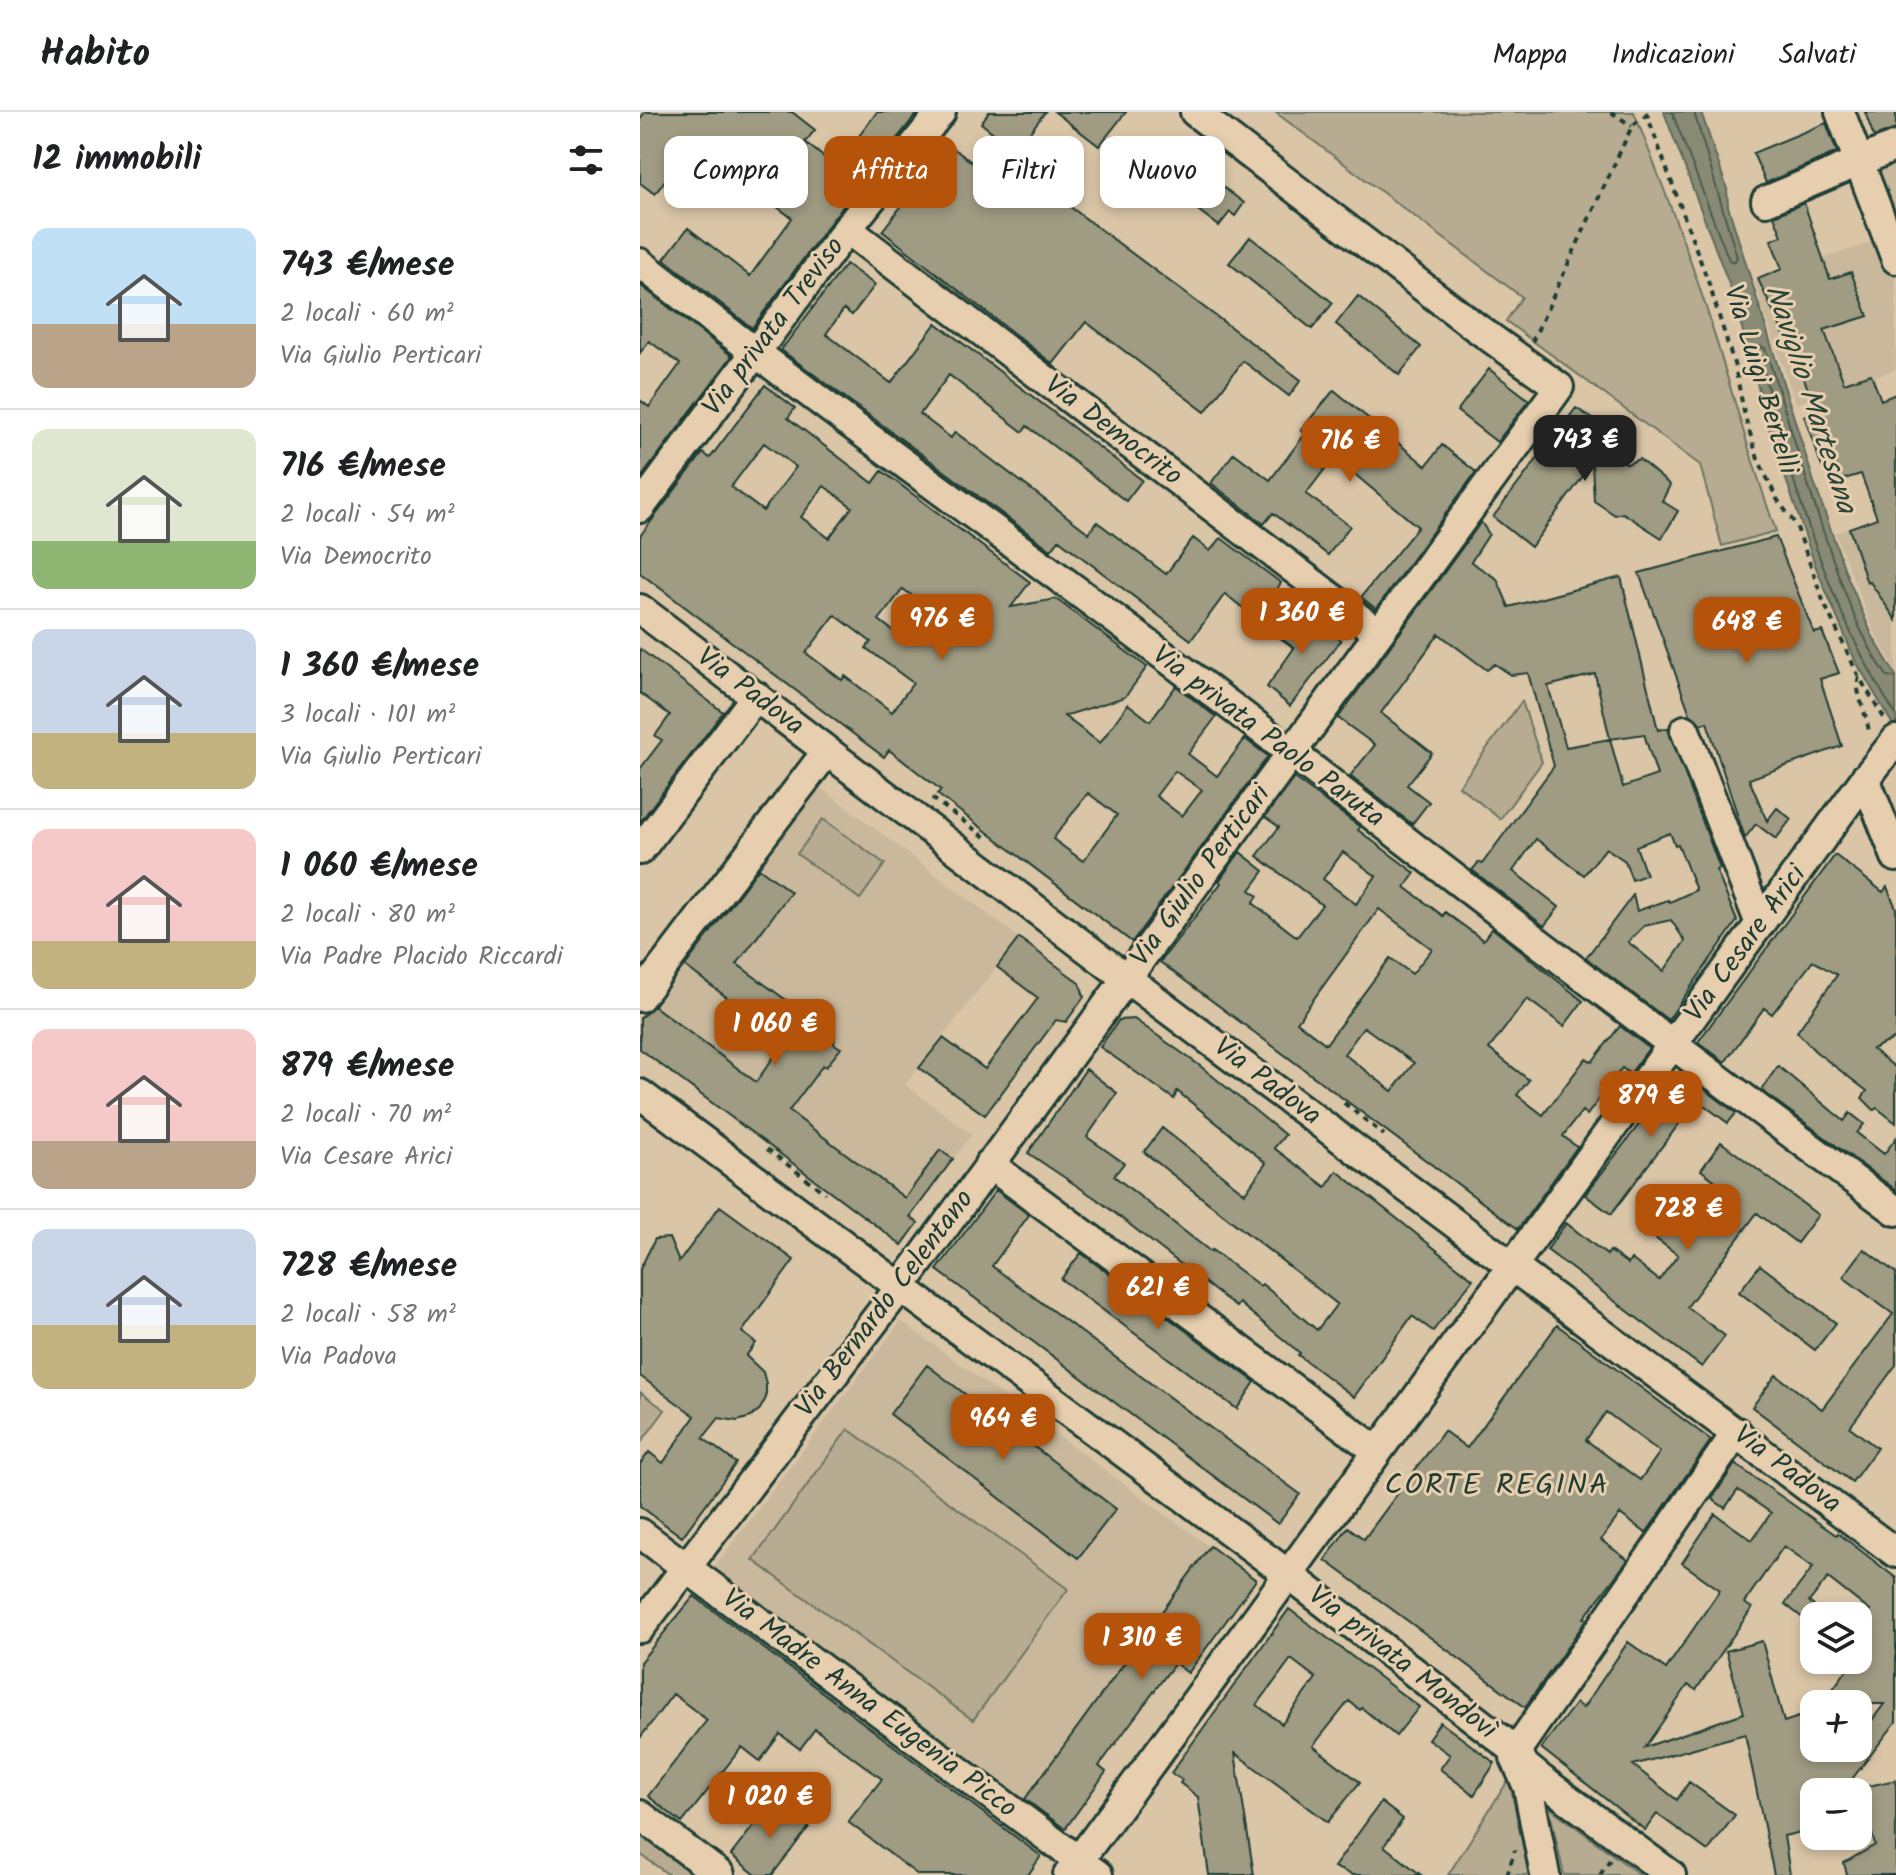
<!DOCTYPE html>
<html lang="it">
<meta charset="utf-8">
<style>
:root{--surface:#fff;--page:#f6f6f6;--text:#202124;--muted:#757577;--line:#e0e0e0;--accent:#b45309}
body{margin:0;font-family:Kalam,sans-serif;background:var(--page);color:var(--text);height:100vh;display:flex;flex-direction:column;font-size:30px;white-space:nowrap}
*{box-sizing:border-box;margin:0}
p{font-size:26px;color:var(--muted)}
.icon{flex:none;width:44px;height:44px;fill:none;stroke:currentColor;stroke-width:2;stroke-linecap:round;stroke-linejoin:round}
.map{position:relative;flex:1;overflow:hidden}
.sheet{display:flex;flex-direction:column;background:var(--surface);width:640px}
.sheet>*{flex:none}
.hud{position:absolute;left:24px;top:24px;width:760px;height:72px;display:flex;gap:16px}
.controls{position:absolute;left:1160px;top:1490px;display:grid;gap:16px}
.controls a{display:grid;place-items:center;width:72px;height:72px;border-radius:16px;background:var(--surface);box-shadow:0 4px 12px #0003;font-size:40px}
.price{position:absolute;translate:-50% -68px;padding:0 18px;border-radius:16px;background:var(--accent);color:#fff;font-size:26px;line-height:52px;filter:drop-shadow(0 2px 4px #0008)}
.price::after{content:'';position:absolute;left:50%;top:48px;width:24px;height:18px;margin-left:-12px;background:inherit;clip-path:polygon(0 0,100% 0,50% 100%)}
.price.current{background:#222;color:#fff}
ul{padding:0;list-style:none}
li{display:flex;align-items:center;gap:24px;height:200px;padding:0 32px}
li+li{border-top:2px solid var(--line)}
li span{display:grid;place-items:center;flex:none;width:224px;height:160px;border-radius:16px;color:#555}
li>.icon{margin-inline-start:auto}
span .icon{width:96px;height:96px;fill:#fffc;stroke-width:1}
li b{font-size:34px}
h2{display:flex;justify-content:space-between;align-items:center;height:96px;padding:0 32px;font-size:34px}
.pill{padding:0 28px;border-radius:16px;background:var(--surface);box-shadow:0 4px 12px #0003;font-size:28px;line-height:72px}
.pill.current{background:var(--accent);color:#fff}
header{display:flex;align-items:center;gap:48px;box-sizing:border-box;height:112px;padding:0 40px;background:var(--surface);border-bottom:2px solid var(--line)}
header strong{font-size:38px}
nav{display:flex;gap:44px;margin-inline-start:auto;font-size:28px}
main{display:flex;flex:1;min-height:0}
.map>svg:first-child{display:block}
.built{fill:#c9b89c}
.green{fill:#b7ac92;stroke:#6b7463;stroke-width:2}
.water{fill:#888a74;stroke:#5e6b5a;stroke-width:2}
.lines{fill:none;stroke-linecap:round;stroke-linejoin:round}
.shore{stroke:#495c4e;stroke-width:2}
.building{fill:#a09b83;stroke:#1f3d34;stroke-width:2;fill-rule:evenodd}
.minor-casing{stroke:#1f3d34;stroke-width:34}
.path{stroke:#1f3d34;stroke-width:4;stroke-dasharray:6 6;stroke-linecap:butt}
.minor{stroke:#e6ceae;stroke-width:28}
.labels{text-anchor:middle;dominant-baseline:central;stroke-width:6;stroke-linejoin:round;paint-order:stroke}
.street-label{font-size:28px;fill:#1f3d34;stroke:#e6ceae}
.water-label{font-size:30px;font-style:italic;fill:#2a453a;stroke:#e6ceae}
.neighbourhood-label{font-size:30px;letter-spacing:2px;fill:#1f3d34;stroke:#e6ceae}
</style>
<header>
<strong>Habito</strong>
<nav><a>Mappa</a><a>Indicazioni</a><a>Salvati</a></nav>
</header>
<main>
<section class="sheet">
<h2>12 immobili<svg class="icon" aria-label="filters" viewBox="0 0 24 24"><path d="M4 7h16M4 17h16"/><circle cx="9" cy="7" r="2"/><circle cx="15" cy="17" r="2"/></svg></h2>
<ul>
<li><span style="background:linear-gradient(#bfe0f5 60%,#b9a48a 0)"><svg class="icon" aria-label="home" viewBox="0 0 24 24"><path d="M3 11l9-7 9 7M6 9v11h12V9"/></svg></span><div><b>743 €/mese</b><p>2 locali · 60 m²</p><p>Via Giulio Perticari</p></div></li>
<li><span style="background:linear-gradient(#dfe7d0 70%,#8fb573 0)"><svg class="icon" aria-label="home" viewBox="0 0 24 24"><path d="M3 11l9-7 9 7M6 9v11h12V9"/></svg></span><div><b>716 €/mese</b><p>2 locali · 54 m²</p><p>Via Democrito</p></div></li>
<li><span style="background:linear-gradient(#c9d6e8 65%,#c2b280 0)"><svg class="icon" aria-label="home" viewBox="0 0 24 24"><path d="M3 11l9-7 9 7M6 9v11h12V9"/></svg></span><div><b>1 360 €/mese</b><p>3 locali · 101 m²</p><p>Via Giulio Perticari</p></div></li>
<li><span style="background:linear-gradient(#f6c9c9 70%,#c2b280 0)"><svg class="icon" aria-label="home" viewBox="0 0 24 24"><path d="M3 11l9-7 9 7M6 9v11h12V9"/></svg></span><div><b>1 060 €/mese</b><p>2 locali · 80 m²</p><p>Via Padre Placido Riccardi</p></div></li>
<li><span style="background:linear-gradient(#f6c9c9 70%,#b9a48a 0)"><svg class="icon" aria-label="home" viewBox="0 0 24 24"><path d="M3 11l9-7 9 7M6 9v11h12V9"/></svg></span><div><b>879 €/mese</b><p>2 locali · 70 m²</p><p>Via Cesare Arici</p></div></li>
<li><span style="background:linear-gradient(#c9d6e8 60%,#c2b280 0)"><svg class="icon" aria-label="home" viewBox="0 0 24 24"><path d="M3 11l9-7 9 7M6 9v11h12V9"/></svg></span><div><b>728 €/mese</b><p>2 locali · 58 m²</p><p>Via Padova</p></div></li>
</ul>
</section>
<div class="map">
<svg width="1256" height="1763" viewBox="0 0 1256 1763">
<rect width="100%" height="100%" fill="#dac5a7"/>
<filter id="ink" filterUnits="userSpaceOnUse"><feTurbulence type="fractalNoise" baseFrequency=".0125" numOctaves="2"/><feDisplacementMap in="SourceGraphic" scale="16" xChannelSelector="R" yChannelSelector="G"/><feConvolveMatrix kernelMatrix="1 2 1 2 8 2 1 2 1" color-interpolation-filters="sRGB"/></filter>
<g filter="url(#ink)">
<!-- built -->
<path class="built" d="M 1256,34 L 1256,257 L 1156,292 L 1114,170 L 1247,125 L 1218,51 Z
M 1256,399 L 1256,560 L 1234,519 L 1195,421 Z
M 179,674 L 379,826 L 265,973 L 332,1022 L 271,1104 L 278,1111 L 262,1133 L 0,937 L 0,906 L 115,753 Z
M 261,1209 L 615,1468 L 548,1561 L 534,1552 L 460,1654 L 466,1660 L 424,1718 L 72,1458 Z"/>
<!-- green -->
<path class="green" d="M 635,0 L 994,0 C 1021,69 1048,138 1070,208 C 1092,279 1111,350 1136,419 L 1082,434 L 1060,353 L 866,209 L 882,185 Z
M 882,589 L 902,650 L 860,707 L 819,674 Z
M 183,707 L 245,752 L 220,787 L 157,742 Z
M 0,1280 L 25,1298 L 0,1332 Z
M 208,1317 L 428,1477 L 333,1608 L 113,1448 Z
M 869,1667 L 889,1763 L 808,1763 Z
M 909,1695 L 1000,1763 L 924,1763 Z
M 0,1720 L 59,1763 L 29,1763 L 0,1742 Z"/>
<!-- water -->
<path class="water" d="M 1024,0 L 1061,0 L 1087,77 L 1088,94 L 1174,370 L 1207,464 L 1232,523 L 1256,564 L 1256,618 L 1215,548 L 1175,453 L 1132,326 L 1093,183 Z"/>
<g class="lines">
<!-- shore -->
<path class="shore" d="M 1032,0 L 1089,148 L 1094,150 L 1097,145 L 1054,0
M 1256,566 L 1247,564 C 1220,525 1204,480 1189,436 C 1166,370 1147,303 1125,236 L 1120,234 L 1118,238 C 1149,361 1187,496 1256,603"/>
</g>
<!-- building -->
<path class="building" d="M 5,0 L 152,0 L 175,18 L 165,30 L 191,51 L 202,36 L 207,40 L 237,0 L 278,0 L 193,107 L 112,216 L 24,147 L 48,116 L 110,164 L 152,106 L 91,61 L 67,89 L 28,64 L 15,82 L 0,71 L 0,7 Z
M 349,0 L 405,0 L 376,39 L 341,11 Z
M 415,0 L 486,0 L 459,34 Z
M 1225,0 L 1256,0 L 1256,17 L 1234,25 Z
M 1186,11 L 1197,40 L 1126,71 L 1113,41 Z
M 523,29 L 604,91 L 595,104 L 590,100 L 579,114 L 503,56 Z
M 309,33 L 359,71 L 373,52 L 661,268 L 649,284 L 603,249 L 565,300 L 446,210 L 413,252 L 242,119 Z
M 1164,91 L 1190,167 L 1211,160 L 1228,204 L 1184,218 L 1204,271 L 1231,262 L 1241,288 L 1256,282 L 1256,508 L 1230,470 L 1227,471 L 1209,416 L 1237,406 L 1221,362 L 1201,368 L 1195,351 L 1182,355 L 1164,304 L 1176,300 L 1148,221 L 1144,223 L 1118,167 L 1142,157 L 1131,128 L 1142,124 L 1134,104 Z
M 610,125 L 693,191 L 672,217 L 589,151 Z
M 206,152 L 235,173 L 212,203 L 204,197 L 186,222 L 251,271 L 296,211 L 502,368 L 486,389 L 387,314 L 383,320 L 309,263 L 280,302 L 311,326 L 315,320 L 449,421 L 457,410 L 526,462 L 553,426 L 570,439 L 581,426 L 641,471 L 616,506 L 585,482 L 551,528 L 419,428 L 411,438 L 141,238 Z
M 0,173 L 92,244 L 0,367 L 0,288 L 9,295 L 40,252 L 9,229 L 0,241 Z
M 718,184 L 781,235 L 759,263 L 696,212 Z
M 849,257 L 889,288 L 857,330 L 817,299 Z
M 125,273 L 155,296 L 148,306 L 233,371 L 242,359 L 390,470 L 371,495 L 416,487 L 507,555 L 485,585 L 424,604 L 460,631 L 488,592 L 510,609 L 536,574 L 576,605 L 548,642 L 577,664 L 605,627 L 628,644 L 492,830 L 297,682 L 301,678 L 249,638 L 244,645 L 0,461 L 0,424 L 63,341 L 70,346 ZM 124,331 L 156,355 L 123,399 L 91,375 ZM 184,374 L 212,395 L 189,426 L 161,405 ZM 263,477 L 295,501 L 277,526 L 271,521 L 266,529 L 239,508 ZM 195,503 L 231,530 L 226,536 L 273,571 L 252,600 L 205,564 L 202,568 L 166,541 ZM 535,659 L 562,678 L 542,704 L 516,684 ZM 448,681 L 477,703 L 443,749 L 413,727 Z
M 694,278 L 786,354 L 802,333 L 836,360 L 736,497 L 721,485 L 778,415 L 694,345 L 666,382 L 710,414 L 688,443 L 633,401 L 624,412 L 571,371 L 594,341 L 630,368 L 665,322 L 661,318 Z
M 936,296 L 970,318 L 960,334 L 987,352 L 999,347 L 1030,373 L 1022,389 L 1038,399 L 1022,426 L 983,401 L 975,403 L 954,389 L 952,352 L 891,435 L 853,405 Z
M 841,410 L 849,422 L 831,450 L 857,467 L 869,495 L 981,465 L 1018,618 L 1028,616 L 1080,757 L 1076,758 L 1097,809 L 1028,908 L 946,846 L 993,783 L 997,799 L 1028,788 L 1030,790 L 1056,778 L 1038,732 L 1035,733 L 1030,721 L 996,734 L 1006,763 L 992,768 L 985,749 L 966,736 L 944,763 L 896,727 L 873,759 L 919,795 L 904,814 L 832,758 L 839,750 L 842,752 L 914,654 L 888,561 L 871,563 L 855,552 L 847,558 L 799,522 L 741,601 L 792,641 L 767,673 L 789,690 L 772,712 L 710,664 L 735,633 L 698,606 ZM 955,562 L 970,627 L 926,635 L 908,574 ZM 1004,622 L 1017,663 L 983,675 L 970,627 ZM 1031,808 L 1045,829 L 1024,859 L 988,830 L 1004,814 Z
M 1136,425 L 1174,521 L 1182,519 L 1199,561 L 1180,567 L 1202,634 L 1109,667 L 1127,709 L 1137,696 L 1151,707 L 1136,727 L 1116,712 L 1105,726 L 1067,610 L 1061,612 L 1050,602 L 999,461 Z
M 660,497 L 701,528 L 650,594 L 627,575 L 654,536 L 639,525 Z
M 0,537 L 83,600 L 0,710 L 0,657 L 22,628 L 15,624 L 30,603 L 0,581 Z
M 654,666 L 720,715 L 718,718 L 775,761 L 765,775 L 803,804 L 805,800 L 843,828 L 852,816 L 943,889 L 924,914 L 887,887 L 849,937 L 889,968 L 877,983 L 903,1003 L 946,946 L 952,950 L 980,914 L 1009,936 L 990,962 L 982,956 L 947,1003 L 942,999 L 923,1024 L 937,1035 L 878,1117 L 520,850 L 581,771 L 579,769 L 600,740 L 624,759 L 610,778 L 618,784 L 613,791 L 657,825 L 682,793 L 617,744 L 639,715 L 625,705 ZM 703,740 L 736,764 L 716,792 L 683,767 ZM 739,797 L 792,837 L 772,862 L 750,846 L 686,932 L 657,910 ZM 724,915 L 774,951 L 752,979 L 704,942 Z
M 1195,743 L 1243,780 L 1247,775 L 1256,796 L 1256,926 L 1232,937 L 1256,956 L 1256,1011 L 1237,996 L 1234,998 L 1222,986 L 1227,979 L 1175,939 L 1157,920 L 1197,863 L 1173,849 L 1132,902 L 1124,896 L 1085,950 L 1058,930 Z
M 119,756 L 151,780 L 97,852 L 195,924 L 194,932 L 201,936 L 186,955 L 183,953 L 149,999 L 265,1086 L 300,1038 L 313,1047 L 270,1105 L 278,1111 L 262,1133 L 0,937 L 0,906 L 14,894 L 116,970 L 145,929 L 45,854 Z
M 379,826 L 440,871 L 444,885 L 426,910 L 416,908 L 345,1003 L 279,956 L 303,926 L 345,957 L 398,886 L 357,855 Z
M 494,907 L 559,953 L 645,1023 L 634,1036 L 686,1075 L 697,1059 L 833,1167 L 793,1219 L 772,1204 L 714,1285 L 658,1243 L 660,1241 L 599,1191 L 596,1195 L 458,1088 L 388,1041 L 446,957 L 477,981 L 447,1025 L 484,1051 L 474,1064 L 571,1140 L 572,1138 L 620,1174 L 622,1172 L 677,1218 L 697,1192 L 504,1040 L 522,1016 L 605,1081 L 626,1051 L 537,979 L 534,987 L 460,935 L 479,908 Z
M 1138,954 L 1204,1009 L 1210,1001 L 1224,1012 L 1217,1021 L 1244,1042 L 1256,1026 L 1256,1078 L 1121,978 Z
M 1040,959 L 1096,1001 L 1088,1011 L 1057,988 L 971,1102 L 945,1083 Z
M 1081,1030 L 1178,1103 L 1157,1131 L 1117,1101 L 1047,1195 L 1085,1224 L 1062,1255 L 907,1138 L 926,1111 L 967,1143 L 970,1139 L 988,1152 L 991,1147 L 1019,1168 L 1038,1143 L 1008,1121 L 1038,1080 L 1069,1102 L 1087,1078 L 1061,1058 Z
M 356,1078 L 389,1103 L 352,1154 L 660,1382 L 638,1412 L 297,1158 Z
M 80,1094 L 154,1148 L 102,1220 L 116,1231 L 106,1244 L 123,1260 L 126,1272 L 126,1286 L 120,1297 L 111,1305 L 97,1309 L 79,1306 L 63,1326 L 96,1351 L 42,1425 L 0,1394 L 0,1352 L 9,1340 L 23,1351 L 55,1304 L 0,1264 L 0,1157 L 15,1127 L 29,1126 L 39,1150 Z
M 1224,1137 L 1256,1161 L 1256,1253 L 1210,1315 L 1237,1336 L 1212,1370 L 1112,1295 L 1136,1263 L 1182,1297 L 1253,1202 L 1203,1165 Z
M 441,1141 L 615,1270 L 597,1297 L 421,1167 Z
M 1120,1153 L 1196,1211 L 1175,1238 L 1099,1180 Z
M 917,1213 L 1071,1328 L 1006,1421 L 980,1402 L 961,1428 L 988,1448 L 944,1506 L 947,1507 L 885,1595 L 685,1448 L 708,1415 L 724,1427 L 804,1319 L 827,1336 ZM 966,1300 L 1020,1340 L 1000,1368 L 946,1328 Z
M 287,1253 L 476,1397 L 438,1446 L 250,1302 Z
M 1095,1352 L 1196,1423 L 1198,1421 L 1256,1466 L 1256,1610 L 1202,1680 L 1174,1680 L 1174,1717 L 1144,1724 L 1150,1763 L 1134,1763 L 1105,1622 L 993,1653 L 1037,1688 L 1049,1670 L 1095,1703 L 1068,1739 L 1017,1702 L 1005,1718 L 901,1636 L 936,1591 L 943,1596 L 988,1530 L 1026,1557 L 1080,1478 L 1042,1451 L 1075,1402 L 1112,1428 L 1131,1401 L 1098,1378 L 1085,1396 L 1072,1387 ZM 1144,1434 L 1173,1455 L 1145,1492 L 1174,1515 L 1174,1494 L 1169,1490 L 1188,1466 L 1230,1499 L 1218,1514 L 1218,1548 L 1214,1548 L 1182,1592 L 1244,1592 L 1218,1627 L 1218,1636 L 1174,1636 L 1174,1600 L 1144,1610 L 1122,1529 L 1086,1539 L 1104,1601 L 1005,1635 L 1048,1573 L 1056,1578 L 1112,1496 L 1104,1491 Z
M 570,1434 L 616,1468 L 548,1561 L 535,1551 L 459,1654 L 466,1660 L 425,1717 L 385,1687 Z
M 54,1484 L 401,1744 L 388,1763 L 278,1763 L 208,1710 L 242,1667 L 175,1617 L 160,1637 L 140,1622 L 120,1649 L 102,1635 L 42,1711 L 8,1684 L 67,1608 L 33,1582 L 0,1626 L 0,1550 Z
M 649,1497 L 779,1595 L 756,1624 L 722,1596 L 720,1598 L 709,1589 L 673,1634 L 720,1670 L 688,1710 L 595,1641 L 614,1763 L 569,1763 L 558,1685 L 540,1671 L 542,1668 L 531,1661 ZM 651,1547 L 676,1566 L 642,1612 L 617,1593 Z
M 800,1610 L 855,1651 L 834,1683 L 800,1657 L 810,1643 L 788,1627 Z
M 1256,1668 L 1256,1763 L 1207,1763 L 1204,1751 L 1235,1733 L 1219,1676 Z
M 134,1687 L 169,1715 L 132,1763 L 116,1763 L 91,1743 Z
M 741,1690 L 763,1707 L 744,1734 L 781,1763 L 712,1763 L 694,1755 Z"/>
<g class="lines">
<defs>
<path id="minor" d="M 1200,0 L 1256,147
M 1126,89 L 1256,34
M 207,117 L 738,521
M 0,151 C 209,316 428,468 639,631 C 843,789 1048,946 1256,1099
M 0,396 L 207,117 L 301,0
M 0,497 L 486,866 L 1256,1441
M 1045,618 L 1120,812
M 1225,666 L 1256,745
M 0,738 L 116,584
M 0,885 L 187,639
M 0,982 L 649,1463 L 876,1639 L 885,1654 L 902,1668 L 1031,1763
M 349,1052 L 737,1339
M 0,1421 L 458,1763
M 0,1516 L 268,1165 L 919,275 L 834,214 L 555,0
M 0,1703 L 80,1763
M 428,1763 C 696,1401 957,1035 1222,671 L 1256,628
M 905,1763 L 888,1675 L 875,1646 L 876,1639 L 1097,1320"/>
</defs>
<!-- minor casing -->
<use href="#minor" class="minor-casing"/>
<!-- path -->
<path class="path" d="M 971,0 L 992,14
M 1006,0 L 1070,175 L 1095,255 L 1105,305 L 1118,347 L 1137,387 L 1156,413 L 1184,491 L 1219,565 L 1246,609
M 892,230 L 992,14 L 1007,2
M 1219,565 C 1213,578 1229,605 1229,623
M 292,686 L 349,728
M 704,991 L 744,1023
M 127,1037 L 185,1081
M 867,1763 L 875,1738
M 960,1763 L 971,1746"/>
<!-- minor -->
<use href="#minor" class="minor"/>
</g>
</g>
<g class="labels">
<!-- street labels -->
<g class="street-label">
<text transform="translate(134 215) rotate(-53)">Via privata Treviso</text>
<text transform="translate(1120 268) rotate(73)">Via Luigi Bertelli</text>
<text transform="translate(473 319) rotate(37)">Via Democrito</text>
<text transform="translate(110 580) rotate(37)">Via Padova</text>
<text transform="translate(628 625) rotate(37)">Via privata Paolo Paruta</text>
<text transform="translate(561 764) rotate(-54)">Via Giulio Perticari</text>
<text transform="translate(1106 832) rotate(-54)">Via Cesare Arici</text>
<text transform="translate(627 970) rotate(37)">Via Padova</text>
<text transform="translate(245 1192) rotate(-53)">Via Bernardo Celentano</text>
<text transform="translate(1147 1358) rotate(37)">Via Padova</text>
<text transform="translate(762 1551) rotate(38)">Via privata Mondovì</text>
<text transform="translate(229 1592) rotate(37)">Via Madre Anna Eugenia Picco</text>
</g>
<!-- water labels -->
<g class="water-label">
<text transform="translate(1170 287) rotate(72)">Naviglio Martesana</text>
</g>
<!-- neighbourhood labels -->
<g class="neighbourhood-label">
<text x="857" y="1374">CORTE REGINA</text>
</g>
</g>
</svg>
<div class="controls">
<a><svg class="icon" aria-label="layers" viewBox="0 0 24 24"><path d="M12 4l9 5-9 5-9-5zM3 14l9 5 9-5"/></svg></a>
<a>+</a>
<a>−</a>
</div>
<b class="price current" style="left:945px;top:371px">743 €</b>
<b class="price" style="left:710px;top:372px">716 €</b>
<b class="price" style="left:662px;top:544px">1 360 €</b>
<b class="price" style="left:302px;top:550px">976 €</b>
<b class="price" style="left:1107px;top:553px">648 €</b>
<b class="price" style="left:135px;top:955px">1 060 €</b>
<b class="price" style="left:1011px;top:1027px">879 €</b>
<b class="price" style="left:1048px;top:1140px">728 €</b>
<b class="price" style="left:518px;top:1219px">621 €</b>
<b class="price" style="left:363px;top:1350px">964 €</b>
<b class="price" style="left:502px;top:1569px">1 310 €</b>
<b class="price" style="left:130px;top:1728px">1 020 €</b>
<div class="hud">
<a class="pill">Compra</a>
<a class="pill current">Affitta</a>
<a class="pill">Filtri</a>
<a class="pill">Nuovo</a>
</div>
</div>
</main>
